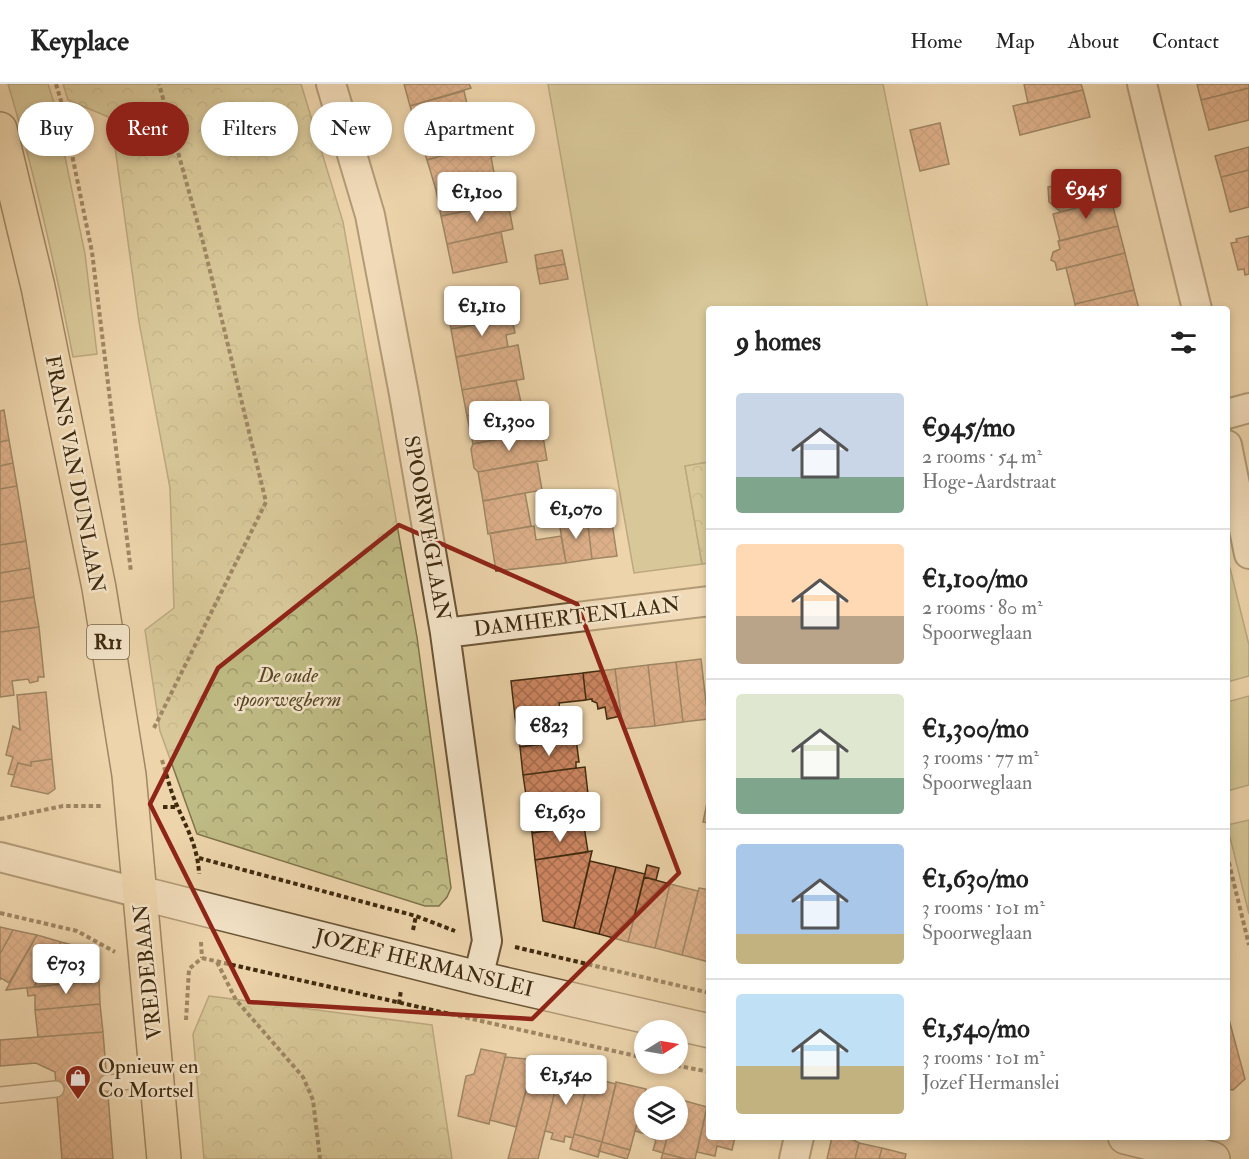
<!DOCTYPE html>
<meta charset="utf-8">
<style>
:root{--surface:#fff;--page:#f6f6f6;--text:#222;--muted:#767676;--line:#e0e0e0;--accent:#8f2418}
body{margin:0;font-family:"IM FELL Double Pica",serif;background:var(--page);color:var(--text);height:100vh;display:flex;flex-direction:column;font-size:22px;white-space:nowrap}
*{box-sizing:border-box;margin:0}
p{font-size:20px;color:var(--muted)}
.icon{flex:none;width:33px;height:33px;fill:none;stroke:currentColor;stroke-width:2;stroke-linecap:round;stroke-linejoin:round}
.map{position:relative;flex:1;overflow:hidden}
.panel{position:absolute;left:706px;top:222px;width:524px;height:834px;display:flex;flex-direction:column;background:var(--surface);border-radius:6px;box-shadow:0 3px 9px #0003}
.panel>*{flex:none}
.banner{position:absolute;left:18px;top:18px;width:570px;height:54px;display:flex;gap:12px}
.needle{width:39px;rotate:79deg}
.buttons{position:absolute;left:634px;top:936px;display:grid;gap:12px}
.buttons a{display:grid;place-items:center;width:54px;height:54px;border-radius:50%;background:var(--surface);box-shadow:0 3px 9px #0003;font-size:30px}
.price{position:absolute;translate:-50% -51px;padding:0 14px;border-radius:6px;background:#fff;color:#222;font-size:20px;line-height:39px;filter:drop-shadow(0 2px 3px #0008)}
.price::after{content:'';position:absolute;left:50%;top:36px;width:18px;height:14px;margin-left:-9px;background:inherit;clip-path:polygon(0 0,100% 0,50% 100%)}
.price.active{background:var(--accent);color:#fff}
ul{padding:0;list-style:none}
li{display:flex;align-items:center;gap:18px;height:150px;padding:0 30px}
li+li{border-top:2px solid var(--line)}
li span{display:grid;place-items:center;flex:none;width:168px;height:120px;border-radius:6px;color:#555}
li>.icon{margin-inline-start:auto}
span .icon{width:72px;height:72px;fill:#fffc;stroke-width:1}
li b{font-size:26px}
h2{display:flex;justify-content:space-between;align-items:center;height:72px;padding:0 30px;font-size:26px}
.chip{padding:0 21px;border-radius:27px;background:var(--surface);box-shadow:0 3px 9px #0003;font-size:21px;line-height:54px}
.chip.active{background:var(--accent);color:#fff}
header{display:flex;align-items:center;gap:36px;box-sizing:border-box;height:84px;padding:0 30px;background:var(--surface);border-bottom:2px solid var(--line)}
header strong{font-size:28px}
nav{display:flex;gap:33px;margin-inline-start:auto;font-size:21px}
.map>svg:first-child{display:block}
.green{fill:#bfbb84;stroke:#80734a;stroke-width:1.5}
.forest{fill:url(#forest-crowns);stroke:#80734a;stroke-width:1.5}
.building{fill:url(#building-cross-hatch);stroke:#402b0f;stroke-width:1.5}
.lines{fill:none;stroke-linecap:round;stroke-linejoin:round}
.service-casing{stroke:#6b5536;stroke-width:18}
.minor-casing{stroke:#6b5536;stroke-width:32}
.tertiary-casing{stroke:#6b5536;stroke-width:36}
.primary-casing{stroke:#402b0f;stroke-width:36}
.path{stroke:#402b0f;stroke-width:4;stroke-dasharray:4.5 3;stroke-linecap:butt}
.service{stroke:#f3e3c8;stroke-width:15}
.minor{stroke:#f3e3c8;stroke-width:28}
.tertiary{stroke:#f3e3c8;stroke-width:33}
.primary{stroke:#edd4ab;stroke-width:33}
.marked{fill:none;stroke:#8f2418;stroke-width:4.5;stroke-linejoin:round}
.labels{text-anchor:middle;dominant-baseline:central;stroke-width:5;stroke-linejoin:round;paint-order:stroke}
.shield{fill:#f3e3c8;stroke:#766246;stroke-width:1.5}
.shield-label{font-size:20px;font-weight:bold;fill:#402b0f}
.street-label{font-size:21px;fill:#402b0f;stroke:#f3e3c8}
.park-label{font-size:21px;font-style:italic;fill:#594826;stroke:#f3e3c8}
.poi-label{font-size:21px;fill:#402b0f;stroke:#f3e3c8;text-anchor:start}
</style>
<header>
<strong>Keyplace</strong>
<nav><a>Home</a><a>Map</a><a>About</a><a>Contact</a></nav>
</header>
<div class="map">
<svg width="1249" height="1075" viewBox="0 0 1249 1075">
<defs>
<pattern id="forest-crowns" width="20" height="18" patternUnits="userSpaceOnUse" patternTransform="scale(1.5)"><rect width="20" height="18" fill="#bfbb84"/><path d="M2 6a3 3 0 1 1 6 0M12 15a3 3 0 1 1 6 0" fill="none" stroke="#9d986a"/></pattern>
<pattern id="building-cross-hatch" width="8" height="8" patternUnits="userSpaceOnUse" patternTransform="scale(1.5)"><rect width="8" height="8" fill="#ca845f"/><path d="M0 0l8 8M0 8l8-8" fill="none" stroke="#a56c4d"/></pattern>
</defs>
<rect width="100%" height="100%" fill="#edd4ab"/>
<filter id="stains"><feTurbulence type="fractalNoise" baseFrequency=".00333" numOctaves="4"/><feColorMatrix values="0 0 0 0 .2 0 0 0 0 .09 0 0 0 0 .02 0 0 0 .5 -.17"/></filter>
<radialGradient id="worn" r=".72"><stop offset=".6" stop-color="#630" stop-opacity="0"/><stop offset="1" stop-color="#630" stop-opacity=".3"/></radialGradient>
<!-- green -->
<path class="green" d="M 8,0 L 48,0 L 54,19 L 85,170 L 97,270 L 73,273 C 55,181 35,90 8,0 Z
M 548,0 L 883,0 L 928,225 L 710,225 L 709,378 L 685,382 L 702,480 L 634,489 Z
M 1227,481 L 1230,484 L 1249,561 L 1249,592 L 1227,598 Z
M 1249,612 L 1249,701 L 1227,707 L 1227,618 Z
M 1249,736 L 1249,830 L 1227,741 Z"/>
<!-- forest -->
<path class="forest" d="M 63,0 L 301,0 L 343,138 L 417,553 L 451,804 L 447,813 L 439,822 L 425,822 L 197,750 L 160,647 L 145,546 L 174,524 L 170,404 L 139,238 L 111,34 L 68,16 Z
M 709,378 L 709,479 L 702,480 L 685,382 Z
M 209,912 L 432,941 L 452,1075 L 204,1075 L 193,950 Z"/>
<!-- building -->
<path class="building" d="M 404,0 L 469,0 L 471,4 L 410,22 Z
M 1024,0 L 1081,0 L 1083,6 L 1028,19 Z
M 1197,0 L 1249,0 L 1249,4 L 1201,16 Z
M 1249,4 L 1249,36 L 1209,46 L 1201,16 Z
M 1083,6 L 1090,33 L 1020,51 L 1013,22 Z
M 464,7 L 468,24 L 472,23 L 474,33 L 418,49 L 410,22 Z
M 470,34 L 478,61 L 427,76 L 418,49 Z
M 940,39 L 949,80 L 920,87 L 910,46 Z
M 498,56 L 501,70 L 491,73 L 495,94 L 436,106 L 427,76 Z
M 1249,63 L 1249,86 L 1221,93 L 1215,72 Z
M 1249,86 L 1249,123 L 1230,128 L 1221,93 Z
M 1105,88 L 1111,115 L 1061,128 L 1049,118 L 1048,103 Z
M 495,94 L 498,111 L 488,113 L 489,122 L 441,132 L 436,106 Z
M 1111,115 L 1118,142 L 1060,157 L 1053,130 Z
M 508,119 L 513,145 L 447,160 L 441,132 Z
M 1118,142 L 1125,169 L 1057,186 L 1055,178 L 1051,176 L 1053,168 L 1060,165 L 1058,157 Z
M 501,148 L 507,178 L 453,189 L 447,160 Z
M 1249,152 L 1249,190 L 1245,191 L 1244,185 L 1238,186 L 1231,159 L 1237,158 L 1236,155 Z
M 562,166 L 565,180 L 537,185 L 535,171 Z
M 1125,169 L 1134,206 L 1075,220 L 1066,184 Z
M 565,180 L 568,195 L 540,200 L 537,185 Z
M 1134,206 L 1139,225 L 1075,225 L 1075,220 Z
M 490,209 L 499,209 L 504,236 L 451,245 L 446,217 Z
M 512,235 L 515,249 L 506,251 L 508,263 L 456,273 L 451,245 Z
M 518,261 L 524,295 L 462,306 L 456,273 Z
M 516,296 L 522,323 L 467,332 L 462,306 Z
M 530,321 L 534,349 L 473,360 L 467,332 Z
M 4,326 L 9,356 L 0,358 L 0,327 Z
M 542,347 L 547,376 L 478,388 L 474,384 L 471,365 L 473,360 Z
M 9,356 L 13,379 L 0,382 L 0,358 Z
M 537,377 L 542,406 L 483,417 L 478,388 Z
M 13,379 L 17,402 L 0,405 L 0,382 Z
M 17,402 L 26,457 L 0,461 L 0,405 Z
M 525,409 L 531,442 L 488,450 L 483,417 Z
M 608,412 L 617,472 L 592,475 L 585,416 Z
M 587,434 L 592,475 L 566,479 L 559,438 Z
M 534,442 L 536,456 L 561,452 L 566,479 L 496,487 L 490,449 Z
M 26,457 L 30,484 L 0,489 L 0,461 Z
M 30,484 L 34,513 L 0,518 L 0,489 Z
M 34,513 L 39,543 L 0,548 L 0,518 Z
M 39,543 L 44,593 L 38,593 L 38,597 L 30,599 L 28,595 L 12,597 L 14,611 L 0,613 L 0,548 Z
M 701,575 L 708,635 L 683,638 L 676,578 Z
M 676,578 L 683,638 L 655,642 L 648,581 Z
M 648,581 L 655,642 L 623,645 L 615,585 Z
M 615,585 L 621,632 L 607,635 L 605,623 L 598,625 L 597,619 L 592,617 L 592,615 L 586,616 L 583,589 Z
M 583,589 L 586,616 L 559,619 L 560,627 L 515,633 L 511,597 Z
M 46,608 L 52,675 L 31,678 L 31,682 L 18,679 L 14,691 L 8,690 L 13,673 L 6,671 L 13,642 L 20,646 L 17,611 Z
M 563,626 L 567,657 L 520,663 L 515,633 Z
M 576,655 L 579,678 L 576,678 L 576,684 L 523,691 L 520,663 Z
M 52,675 L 55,705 L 48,710 L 11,702 L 18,679 L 31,682 L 31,678 Z
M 585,683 L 588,710 L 527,718 L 523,691 Z
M 586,711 L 590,741 L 532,749 L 527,718 Z
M 707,719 L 710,720 L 710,739 L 703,738 Z
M 584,742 L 588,768 L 535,776 L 532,749 Z
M 592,767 L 574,844 L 543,837 L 535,776 Z
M 590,777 L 616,783 L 599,850 L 574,844 Z
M 647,781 L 659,784 L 656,796 L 644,793 Z
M 616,783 L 645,790 L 628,858 L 599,850 Z
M 644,793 L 670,800 L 655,864 L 628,858 Z
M 670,800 L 698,807 L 682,871 L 655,864 Z
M 699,804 L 710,806 L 709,878 L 682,871 Z
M 0,843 L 13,846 L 0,870 Z
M 13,846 L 37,851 L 9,899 L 1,894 L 0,896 L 0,870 Z
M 37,851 L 61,858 L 34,903 L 6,906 Z
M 61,858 L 87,865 L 97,878 L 99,896 L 34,903 Z
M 99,896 L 100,920 L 35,926 L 35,911 L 28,912 L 27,904 Z
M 100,920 L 103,948 L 38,953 L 35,926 Z
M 1227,928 L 1245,995 L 1233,1006 L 1227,1005 Z
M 103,948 L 113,1075 L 62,1075 L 55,988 L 36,979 L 0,982 L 0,956 Z
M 481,965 L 506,970 L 489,1040 L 458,1032 L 466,992 L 474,990 Z
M 505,973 L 526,975 L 529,979 L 533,980 L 516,1043 L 490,1036 Z
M 533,980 L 560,987 L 538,1075 L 508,1075 Z
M 560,987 L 589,993 L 573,1054 L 565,1052 L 564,1058 L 551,1055 L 553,1049 L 545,1047 Z
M 589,993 L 616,1000 L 602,1058 L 574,1050 Z
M 616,998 L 646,1005 L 630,1066 L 602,1058 Z
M 655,1007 L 666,1012 L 645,1012 L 645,1046 L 669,1046 L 663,1069 L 653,1066 L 656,1056 L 652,1054 L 653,1052 L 635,1047 L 646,1008 Z
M 678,1015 L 707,1023 L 695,1075 L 686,1075 L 663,1069 L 669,1046 L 678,1046 Z
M 707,1023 L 710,1023 L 710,1053 L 735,1053 L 732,1066 L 717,1062 L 715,1072 L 697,1068 Z
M 574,1050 L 602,1058 L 598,1073 L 570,1065 Z
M 832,1053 L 848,1053 L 859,1059 L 855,1075 L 827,1075 Z
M 602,1058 L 630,1066 L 627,1075 L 599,1067 Z
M 859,1059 L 882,1064 L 879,1075 L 855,1075 Z
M 882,1064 L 906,1070 L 905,1075 L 879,1075 Z
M 663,1069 L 686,1075 L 661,1075 Z"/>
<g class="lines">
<defs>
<path id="service" d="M 107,999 L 158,995
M 0,1011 L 56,1005"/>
<path id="minor" d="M 331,0 L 370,131 L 404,310 L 445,549 L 487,857 L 478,894
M 1142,0 L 1197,225
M 1227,330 L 1249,324
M 1227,361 L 1249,470
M 445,549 L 710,517
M 0,773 L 140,809
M 794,1075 L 799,1053"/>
<path id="tertiary" d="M 140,809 L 478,894 L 710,947
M 1125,1053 L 1213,1075"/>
<path id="primary" d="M 0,45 L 38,203 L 99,504 L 129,691 L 164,1075"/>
</defs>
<!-- service casing -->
<use href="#service" class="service-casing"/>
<!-- minor casing -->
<use href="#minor" class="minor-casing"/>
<!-- tertiary casing -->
<use href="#tertiary" class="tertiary-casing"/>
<!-- primary casing -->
<use href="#primary" class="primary-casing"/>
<!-- path -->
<path class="path" d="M 56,0 L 61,17 L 92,168 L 131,488
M 154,644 L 266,418 L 203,158 L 159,0
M 162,676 C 167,692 171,709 178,724 C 188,746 198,765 199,790
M 163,723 L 177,723
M 0,735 L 63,722 L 101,722
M 1227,771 L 1249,861
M 199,774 L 416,832 L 455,847
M 0,829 L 77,847 L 115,868
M 413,846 L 416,832
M 201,858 L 202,874
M 515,863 L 710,909
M 202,874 L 645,974
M 217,878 L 236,916 L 303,993 L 313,1016 L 320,1075
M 399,920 L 401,906
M 186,936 L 189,885 L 202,874
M 669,980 L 710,988"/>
<!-- service -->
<use href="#service" class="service"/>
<!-- minor -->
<use href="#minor" class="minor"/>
<!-- tertiary -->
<use href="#tertiary" class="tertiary"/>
<!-- primary -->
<use href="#primary" class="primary"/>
</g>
<!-- marked area -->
<path d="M0 0H1249V1075H0ZM 399,441 L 577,520 L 679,789 L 532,935 L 249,918 L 150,720 L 218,584 Z" fill="#edd4ab" fill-opacity=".55" fill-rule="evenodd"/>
<path class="marked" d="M 399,441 L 577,520 L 679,789 L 532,935 L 249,918 L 150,720 L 218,584 Z"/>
<!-- icons -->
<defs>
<symbol id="shop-pin" viewBox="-11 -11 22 30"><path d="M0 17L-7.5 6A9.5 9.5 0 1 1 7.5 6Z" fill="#8f2418" stroke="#f3e3c8"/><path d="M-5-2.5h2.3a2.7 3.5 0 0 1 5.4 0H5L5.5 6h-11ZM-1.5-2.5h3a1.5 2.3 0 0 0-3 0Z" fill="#fff"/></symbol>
</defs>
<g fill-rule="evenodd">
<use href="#shop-pin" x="63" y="979" width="30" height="40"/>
</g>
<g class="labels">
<!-- shield labels -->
<rect class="shield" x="87" y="541" width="42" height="34" rx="4.5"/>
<g class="shield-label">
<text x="108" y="558">R11</text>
</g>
<!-- street labels -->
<g class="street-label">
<text transform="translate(75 390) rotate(79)">FRANS VAN DUNLAAN</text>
<text transform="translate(427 444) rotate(80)">SPOORWEGLAAN</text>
<text transform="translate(577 533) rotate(-7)">DAMHERTENLAAN</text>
<text transform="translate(424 879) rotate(14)">JOZEF HERMANSLEI</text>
<text transform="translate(148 888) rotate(-96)">VREDEBAAN</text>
</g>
<!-- park labels -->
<g class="park-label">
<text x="288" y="591">De oude<tspan x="288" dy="24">spoorwegberm</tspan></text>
</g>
<!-- poi labels -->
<g class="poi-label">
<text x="98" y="982">Opnieuw en<tspan x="98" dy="24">Co Mortsel</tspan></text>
</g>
</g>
<rect width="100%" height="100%" filter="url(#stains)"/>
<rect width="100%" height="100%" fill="url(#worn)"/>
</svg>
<div class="buttons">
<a><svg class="needle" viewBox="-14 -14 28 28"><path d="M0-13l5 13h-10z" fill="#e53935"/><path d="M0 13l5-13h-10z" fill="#767676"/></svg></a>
<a><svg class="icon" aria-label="layers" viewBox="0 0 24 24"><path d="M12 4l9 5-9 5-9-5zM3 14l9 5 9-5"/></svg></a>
</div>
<b class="price active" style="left:1086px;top:136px">€945</b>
<b class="price" style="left:477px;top:139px">€1,100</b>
<b class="price" style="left:482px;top:253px">€1,110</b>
<b class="price" style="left:509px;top:368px">€1,300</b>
<b class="price" style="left:576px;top:456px">€1,070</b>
<b class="price" style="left:549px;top:673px">€823</b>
<b class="price" style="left:560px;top:759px">€1,630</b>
<b class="price" style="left:66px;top:911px">€703</b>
<b class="price" style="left:566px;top:1022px">€1,540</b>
<div class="banner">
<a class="chip">Buy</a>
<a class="chip active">Rent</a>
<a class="chip">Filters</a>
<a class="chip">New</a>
<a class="chip">Apartment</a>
</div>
<section class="panel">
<h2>9 homes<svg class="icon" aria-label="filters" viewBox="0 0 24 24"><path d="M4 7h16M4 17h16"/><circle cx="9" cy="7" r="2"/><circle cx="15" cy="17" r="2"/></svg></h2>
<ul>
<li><span style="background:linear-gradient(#c9d6e8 70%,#7fa58c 0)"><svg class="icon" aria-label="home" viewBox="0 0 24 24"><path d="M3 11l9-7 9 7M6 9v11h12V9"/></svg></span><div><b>€945/mo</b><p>2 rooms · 54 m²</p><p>Hoge-Aardstraat</p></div></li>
<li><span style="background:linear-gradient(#ffd9b3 60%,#b9a48a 0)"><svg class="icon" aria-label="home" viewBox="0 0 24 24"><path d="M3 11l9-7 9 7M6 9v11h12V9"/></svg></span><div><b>€1,100/mo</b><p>2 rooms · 80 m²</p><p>Spoorweglaan</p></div></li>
<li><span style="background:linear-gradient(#dfe7d0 70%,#7fa58c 0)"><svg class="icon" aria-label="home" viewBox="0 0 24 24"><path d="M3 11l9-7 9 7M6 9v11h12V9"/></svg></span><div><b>€1,300/mo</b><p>3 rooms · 77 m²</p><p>Spoorweglaan</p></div></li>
<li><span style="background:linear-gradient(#a9c7e8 75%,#c2b280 0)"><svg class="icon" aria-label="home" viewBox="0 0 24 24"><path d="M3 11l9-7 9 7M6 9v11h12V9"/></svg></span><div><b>€1,630/mo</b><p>3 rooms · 101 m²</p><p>Spoorweglaan</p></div></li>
<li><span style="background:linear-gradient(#bfe0f5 60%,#c2b280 0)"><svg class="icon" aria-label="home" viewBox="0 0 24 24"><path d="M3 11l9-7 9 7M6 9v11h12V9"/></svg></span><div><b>€1,540/mo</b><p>3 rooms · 101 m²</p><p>Jozef Hermanslei</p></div></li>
</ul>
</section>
</div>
